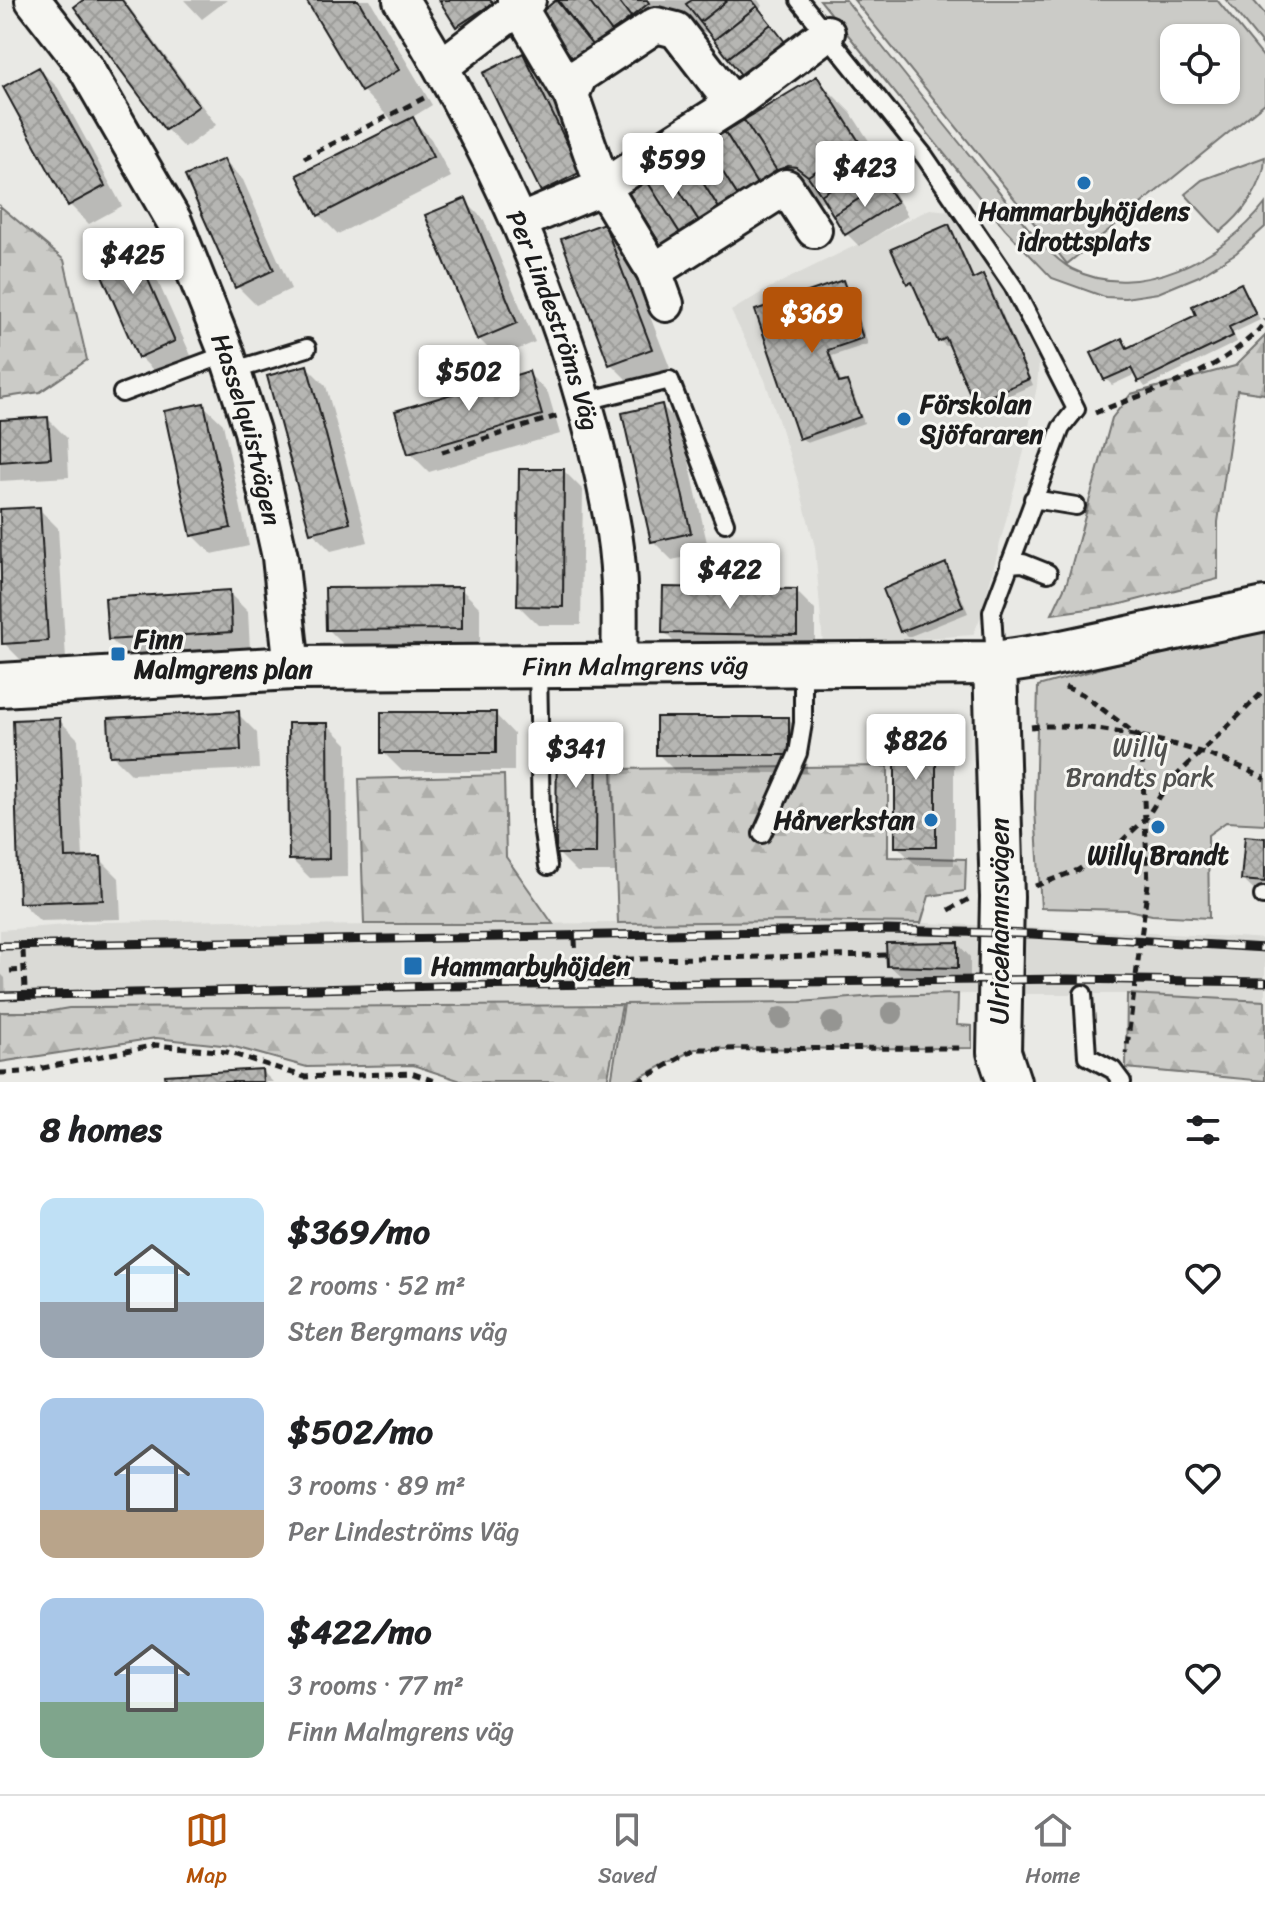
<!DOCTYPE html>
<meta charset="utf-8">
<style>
:root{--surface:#fff;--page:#f2f2f2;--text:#202124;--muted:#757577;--line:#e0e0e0;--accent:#b45309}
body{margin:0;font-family:Sriracha,sans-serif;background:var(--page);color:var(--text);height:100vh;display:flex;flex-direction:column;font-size:30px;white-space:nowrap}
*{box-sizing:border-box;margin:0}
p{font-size:26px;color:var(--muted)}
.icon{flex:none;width:44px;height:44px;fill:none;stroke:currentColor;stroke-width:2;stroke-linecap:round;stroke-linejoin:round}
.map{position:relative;height:1082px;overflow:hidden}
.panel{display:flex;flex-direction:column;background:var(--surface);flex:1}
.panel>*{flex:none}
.buttons{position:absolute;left:1160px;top:24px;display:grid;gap:16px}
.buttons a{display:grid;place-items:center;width:80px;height:80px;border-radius:16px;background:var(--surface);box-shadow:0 2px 6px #0004;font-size:40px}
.price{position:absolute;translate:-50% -68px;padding:0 18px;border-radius:8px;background:#fff;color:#222;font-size:26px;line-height:52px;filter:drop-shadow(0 2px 4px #0008)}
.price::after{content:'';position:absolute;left:50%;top:48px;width:24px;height:18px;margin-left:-12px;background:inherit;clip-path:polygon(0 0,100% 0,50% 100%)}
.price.selected{background:var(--accent);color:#fff}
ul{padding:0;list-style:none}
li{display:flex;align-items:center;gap:24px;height:200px;padding:0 40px}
li span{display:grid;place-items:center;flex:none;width:224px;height:160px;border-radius:16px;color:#555}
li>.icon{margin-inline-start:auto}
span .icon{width:96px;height:96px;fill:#fffc;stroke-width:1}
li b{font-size:34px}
h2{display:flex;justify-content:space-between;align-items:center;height:96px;padding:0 40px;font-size:34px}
.tab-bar{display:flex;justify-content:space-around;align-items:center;height:112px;border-top:2px solid var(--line);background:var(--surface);font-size:22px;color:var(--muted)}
.tab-bar a{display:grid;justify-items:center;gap:4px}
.tab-bar .selected{color:var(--accent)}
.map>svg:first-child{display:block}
.built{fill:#dadad6}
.green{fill:#cbcbc7;stroke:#747472;stroke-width:2;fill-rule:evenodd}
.forest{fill:url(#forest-firs);stroke:#747472;stroke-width:2}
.shadow{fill:#0003}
.building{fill:url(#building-cross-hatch);stroke:#1c1c1c;stroke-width:2}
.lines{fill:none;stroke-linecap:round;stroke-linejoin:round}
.service-casing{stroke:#1c1c1c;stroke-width:22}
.minor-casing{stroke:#1c1c1c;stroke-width:40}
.tertiary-casing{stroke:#1c1c1c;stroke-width:48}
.path{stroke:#1c1c1c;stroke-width:5;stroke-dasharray:8 6;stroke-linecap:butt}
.service{stroke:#f6f6f2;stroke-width:16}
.minor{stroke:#f6f6f2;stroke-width:34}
.tertiary{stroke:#f6f6f2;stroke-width:42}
.rail-casing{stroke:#1c1c1c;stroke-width:9}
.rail{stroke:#f6f6f2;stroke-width:6;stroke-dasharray:18;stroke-linecap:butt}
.tree{fill:#959592}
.poi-dot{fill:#1f6fb2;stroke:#f6f6f2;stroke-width:3}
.labels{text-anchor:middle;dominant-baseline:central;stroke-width:6;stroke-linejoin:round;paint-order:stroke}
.poi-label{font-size:26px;font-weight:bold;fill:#1c1c1c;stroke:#f6f6f2;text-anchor:start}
.street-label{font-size:26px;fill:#1c1c1c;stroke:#f6f6f2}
.park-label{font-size:26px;fill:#51514f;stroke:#f6f6f2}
</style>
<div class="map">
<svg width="1265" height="1082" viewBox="0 0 1265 1082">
<defs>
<pattern id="forest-firs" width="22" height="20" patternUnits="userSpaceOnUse" patternTransform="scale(2)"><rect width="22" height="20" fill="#cbcbc7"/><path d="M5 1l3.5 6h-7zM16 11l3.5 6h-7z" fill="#aeaeaa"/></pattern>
<pattern id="building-cross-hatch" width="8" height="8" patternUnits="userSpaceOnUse" patternTransform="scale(2)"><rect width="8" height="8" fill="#b6b6b3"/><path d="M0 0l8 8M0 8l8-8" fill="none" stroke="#9c9c99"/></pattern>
</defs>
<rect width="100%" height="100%" fill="#e9e9e5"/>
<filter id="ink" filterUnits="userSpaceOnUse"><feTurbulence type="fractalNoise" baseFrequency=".0125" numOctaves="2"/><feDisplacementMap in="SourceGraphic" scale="16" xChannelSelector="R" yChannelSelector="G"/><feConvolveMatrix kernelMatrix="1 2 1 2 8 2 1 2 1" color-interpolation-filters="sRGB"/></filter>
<g filter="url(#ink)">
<!-- built -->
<path class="built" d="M 930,209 L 950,211 L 997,274 L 1039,362 L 1037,386 L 1024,451 L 981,616 L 973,635 L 823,645 L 815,547 L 797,478 L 765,380 L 731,311 L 769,288 Z
M 236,920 L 260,926 L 881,921 L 1237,937 L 1265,939 L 1265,1001 L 1127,994 L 972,994 L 876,996 L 800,1002 L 134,1007 L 0,1012 L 0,930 L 105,922 Z"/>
<!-- green -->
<path class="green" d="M 820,0 L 846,0 C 894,63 944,124 994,185 C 1013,209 1046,255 1072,269 C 1138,303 1224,257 1265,204 L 1265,227 L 1236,253 L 1199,276 L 1158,293 L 1125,298 L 1105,297 L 1052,278 L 1005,229 Z
M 854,0 L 1217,0 L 1265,59 L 1265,103 L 1067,264 ZM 1174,38 L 1226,38 L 1226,90 L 1174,90 Z
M 1226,0 L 1253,0 L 1265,14 L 1265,48 Z
M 1265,157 C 1265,185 1242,215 1220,232 L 1185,194 L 1202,180 Z
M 1265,626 L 1265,824 L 1226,822 L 1208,835 L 1209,918 L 1152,915 L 1128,910 L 1041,908 L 1035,809 L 1038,686 L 1211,637 Z
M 958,994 L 957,1025 L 972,1026 L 972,1048 L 695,1049 L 631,1082 L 611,1082 L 624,1004 L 800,1002 L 876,996 Z"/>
<!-- forest -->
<path class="forest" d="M 0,206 L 64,260 L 87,360 L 40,392 L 0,398 Z
M 1265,336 L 1265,394 L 1237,390 L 1218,522 L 1218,579 L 1117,605 L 1052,614 L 1067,582 L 1112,418 L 1131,394 L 1235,366 Z
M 888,766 L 888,857 L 966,859 L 965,891 L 929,896 L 921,923 L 787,921 L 618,923 L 612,769 Z
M 504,775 L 506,857 L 553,924 L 364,924 L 359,779 Z
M 1127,994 L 1265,1001 L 1265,1081 L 1126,1068 Z
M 622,1005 L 607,1082 L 464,1082 L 413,1065 L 307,1067 L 231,1046 L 156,1038 L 0,1062 L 0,1012 L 46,1012 L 69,1008 Z"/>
<!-- shadow -->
<path class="shadow" d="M 87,0 L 124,0 L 216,125 L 185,148 L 166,129 Z
M 184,0 L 227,0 L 202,19 Z
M 308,0 L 370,0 L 432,105 L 411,118 L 431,139 L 451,177 L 338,234 L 319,215 L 398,127 L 363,91 Z
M 441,0 L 495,0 L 510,23 L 477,45 L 458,26 Z
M 560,0 L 758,0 L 762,6 L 759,8 L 796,56 L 744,74 L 713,35 L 704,32 L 686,36 L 664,14 L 588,71 L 541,14 Z
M 523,55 L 542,74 L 599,191 L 562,210 L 543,191 Z
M 39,69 L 58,88 L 122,206 L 89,224 L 70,205 L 6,87 Z
M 817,79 L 851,113 L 893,178 L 887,182 L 908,216 L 859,246 L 847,234 L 826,200 L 813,205 L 791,183 L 675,257 L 662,244 Z
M 224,161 L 243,180 L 291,289 L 256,305 L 237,286 Z
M 465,201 L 484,220 L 535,342 L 498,358 L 479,339 Z
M 603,225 L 622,244 L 670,368 L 630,383 L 611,364 Z
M 949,226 L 954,232 L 975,280 L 983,277 L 989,283 L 1033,385 L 981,407 L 975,402 L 951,345 L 946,346 L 940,341 L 917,288 L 914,289 L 909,283 Z
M 127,236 L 146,255 L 193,360 L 159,376 L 140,357 Z
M 843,282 L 848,288 L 868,344 L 832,356 L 842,385 L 846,383 L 852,389 L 864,423 L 807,443 L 801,437 Z
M 1240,285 L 1246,291 L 1260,320 L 1233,333 L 1237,342 L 1145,387 L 1136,374 L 1112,385 L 1106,379 L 1094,354 L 1121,340 L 1129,349 L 1198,316 Z
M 307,367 L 326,386 L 368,542 L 331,551 L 312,532 Z
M 529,374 L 548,393 L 560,434 L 429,472 L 410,453 Z
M 203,405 L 223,424 L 249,546 L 212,554 L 193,535 Z
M 662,406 L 681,425 L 709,552 L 672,560 L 653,541 Z
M 48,419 L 67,438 L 69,477 L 0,481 L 0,422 Z
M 564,471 L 583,490 L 581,625 L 538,625 L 519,606 Z
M 39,509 L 58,528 L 66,659 L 23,662 L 4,643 L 0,511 Z
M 946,566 L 951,572 L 968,613 L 908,637 L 902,631 Z
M 461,589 L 480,608 L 480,647 L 347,648 L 328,629 Z
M 796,591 L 815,610 L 815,653 L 683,651 L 664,632 Z
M 229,593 L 248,612 L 250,650 L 129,658 L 110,639 Z
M 238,714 L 257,733 L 259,769 L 131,774 L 112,755 Z
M 495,714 L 514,734 L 514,771 L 402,771 L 383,752 Z
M 788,719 L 807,738 L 807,773 L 677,773 L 658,754 Z
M 59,720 L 78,739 L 83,859 L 100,859 L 119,878 L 121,919 L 40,921 L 21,902 Z
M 935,720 L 954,739 L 954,865 L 916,865 L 897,846 Z
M 328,725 L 347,744 L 348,877 L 310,878 L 291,859 Z
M 596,727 L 615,746 L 615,872 L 577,872 L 558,853 Z
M 1265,840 L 1265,901 L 1243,880 Z
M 958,944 L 970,957 L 970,980 L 902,977 L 889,965 Z
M 0,973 L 5,978 L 6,1001 L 0,1001 Z
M 262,1071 L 273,1082 L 168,1082 Z"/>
<!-- building -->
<path class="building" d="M 83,0 L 122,0 L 199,106 L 165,130 L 74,7 Z
M 306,0 L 358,0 L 399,70 L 361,92 Z
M 439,0 L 490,0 L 493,3 L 456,27 Z
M 556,0 L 593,46 L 574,60 L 539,14 Z
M 558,0 L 588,0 L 612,32 L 593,46 Z
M 588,0 L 618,0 L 631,17 L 612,32 Z
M 618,0 L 647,0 L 649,3 L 631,17 Z
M 692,0 L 728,0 L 700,22 L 686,4 Z
M 728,0 L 752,0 L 757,6 L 714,40 L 700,22 Z
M 757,6 L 771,24 L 728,58 L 714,40 Z
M 771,24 L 785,42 L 742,76 L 728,58 Z
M 523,53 L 581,172 L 541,192 L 483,73 Z
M 39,67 L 105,186 L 68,206 L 3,87 Z
M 817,76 L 860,143 L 808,176 L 796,167 L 788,166 L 777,171 L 744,120 Z
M 413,117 L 433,157 L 318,216 L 297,175 Z
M 744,120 L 777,171 L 757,184 L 725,132 Z
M 725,132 L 757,184 L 738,196 L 705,144 Z
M 860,143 L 872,163 L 821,195 L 808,176 Z
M 705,144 L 738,196 L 719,208 L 686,156 Z
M 686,156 L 719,208 L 699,221 L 666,169 Z
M 224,159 L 274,270 L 235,288 L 185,176 Z
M 872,163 L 884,183 L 833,215 L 821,195 Z
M 666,169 L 699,221 L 680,233 L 647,181 Z
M 647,181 L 680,233 L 661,245 L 628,193 Z
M 884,183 L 897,202 L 845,235 L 833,215 Z
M 466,198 L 517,323 L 477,340 L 425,215 Z
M 604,223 L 652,349 L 609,365 L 561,239 Z
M 949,224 L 973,279 L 983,274 L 1029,379 L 974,403 L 946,338 L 938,342 L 912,282 L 907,284 L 891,249 Z
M 128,234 L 175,341 L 138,358 L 91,250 Z
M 843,280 L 863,338 L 828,350 L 839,383 L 847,381 L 860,417 L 799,439 L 755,310 Z
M 1241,283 L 1256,314 L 1229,327 L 1233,336 L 1138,382 L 1131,368 L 1104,380 L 1091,353 L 1122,338 L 1127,348 L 1196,315 L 1192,306 Z
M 307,365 L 350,523 L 310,533 L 267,376 Z
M 529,371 L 542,415 L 408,454 L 395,411 Z
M 204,403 L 231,528 L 191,536 L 164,411 Z
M 662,404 L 691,533 L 651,542 L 622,413 Z
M 48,417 L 51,458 L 0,462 L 0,420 Z
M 519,469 L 564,469 L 563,607 L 517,606 Z
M 40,507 L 48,641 L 2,644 L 0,509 Z
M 946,563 L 963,607 L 900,632 L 883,589 Z
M 462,587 L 462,629 L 326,630 L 325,588 Z
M 663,587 L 797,589 L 797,635 L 662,633 Z
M 230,590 L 232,632 L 108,640 L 105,598 Z
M 239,711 L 241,750 L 110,756 L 108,718 Z
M 381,712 L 496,712 L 496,753 L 381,753 Z
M 656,717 L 789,717 L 789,755 L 656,755 Z
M 60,718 L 65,858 L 101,857 L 103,900 L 19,903 L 13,720 Z
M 895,718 L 936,718 L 936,847 L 895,847 Z
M 288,723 L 328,723 L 329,859 L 289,860 Z
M 557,725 L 597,725 L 596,854 L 556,854 Z
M 1245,836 L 1265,838 L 1265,882 L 1241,880 Z
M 958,942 L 958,968 L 887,966 L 886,943 Z
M 262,1069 L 263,1082 L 166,1082 L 165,1075 Z"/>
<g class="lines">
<defs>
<path id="service" d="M 799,0 L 925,157 L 1013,286 L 1076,409 L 1061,428 L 992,612 L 995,661
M 232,371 L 307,348
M 122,393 L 227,354
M 582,402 L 670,380 L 725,523
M 1033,499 L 1076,506
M 1009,564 L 1023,563 L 1048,573
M 538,668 L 541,819 L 548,866
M 762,834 L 798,753 L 803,723 L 803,666
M 1263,896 L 1265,896
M 1083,994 L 1087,1056 L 1113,1070 L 1122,1082"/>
<g id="minor">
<path id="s1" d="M 33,0 L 85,67 L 174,221 L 227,354 L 252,431 L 280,557 L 292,668"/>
<path id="s2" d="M 401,0 C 502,163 582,344 614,533 C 621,577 620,623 619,667"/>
<path d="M 515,0 L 571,95"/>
<path d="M 442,66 L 528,0"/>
<path d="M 519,222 L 603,187 L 733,104 L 827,33"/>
<path d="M 654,271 L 786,187 L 814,230"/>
<path d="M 666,304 L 654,271 L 603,187 L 571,95 L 580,75 L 656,25 L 676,30 L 733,104"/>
</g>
<g id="tertiary">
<path d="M 995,663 L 1002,897 L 999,1052 L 1009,1082"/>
<path id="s3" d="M 0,685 L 292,668 L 995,663 L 1048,655 L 1265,609"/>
</g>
</defs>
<!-- service casing -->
<use href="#service" class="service-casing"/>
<!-- minor casing -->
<use href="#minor" class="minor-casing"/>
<!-- tertiary casing -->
<use href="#tertiary" class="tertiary-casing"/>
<!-- path -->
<path class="path" d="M 304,158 L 426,97
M 1095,413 C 1147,391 1200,381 1244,343 C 1252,336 1261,330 1265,320
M 442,452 L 557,416
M 1065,687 L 1082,694 L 1141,738 L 1148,883 L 1126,1054
M 1031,727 C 1093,720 1211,748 1265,779
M 1035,886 L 1078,870 L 1122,841 L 1147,817 L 1167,785 L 1265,690
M 949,910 L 969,899
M 575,940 L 576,960 L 887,955
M 23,951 L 25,989
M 576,960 L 576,979
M 10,971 L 24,970
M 0,1073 L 23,1072 L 156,1045 L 227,1052 L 305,1077 L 411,1073 L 437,1082
M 638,1082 L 695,1049 L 964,1048"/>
<!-- service -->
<use href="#service" class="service"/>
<!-- minor -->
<use href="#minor" class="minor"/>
<!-- tertiary -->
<use href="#tertiary" class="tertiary"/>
<defs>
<path id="rail" d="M 0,946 L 887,930 L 1032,934 L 1265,948
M 0,996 L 441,986 L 1068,979 L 1265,982"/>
</defs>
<!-- rail casing -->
<use href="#rail" class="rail-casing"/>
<!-- rail -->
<use href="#rail" class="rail"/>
</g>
<!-- trees -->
<g class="tree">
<circle cx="892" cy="1013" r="11"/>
<circle cx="781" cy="1018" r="11"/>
<circle cx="832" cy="1023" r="11"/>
</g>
</g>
<!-- markers -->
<g class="poi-dot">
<circle cx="1084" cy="183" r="8"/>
<circle cx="904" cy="419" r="8"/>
<rect x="110" y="646" width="16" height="16" rx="4"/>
<circle cx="931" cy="820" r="8"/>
<circle cx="1158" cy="827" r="8"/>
<rect x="403" y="956" width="20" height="20" rx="4"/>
</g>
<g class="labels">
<!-- poi labels -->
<g class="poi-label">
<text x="1084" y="211" text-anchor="middle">Hammarbyhöjdens<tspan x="1084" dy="30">idrottsplats</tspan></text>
<text x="920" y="404">Förskolan<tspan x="920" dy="30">Sjöfararen</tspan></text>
<text x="134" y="639">Finn<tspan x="134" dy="30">Malmgrens plan</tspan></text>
<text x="915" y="820" text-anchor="end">Hårverkstan</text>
<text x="1158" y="855" text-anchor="middle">Willy Brandt</text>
<text x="431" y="966">Hammarbyhöjden</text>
</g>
<!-- street labels -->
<g class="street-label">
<text stroke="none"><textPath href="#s2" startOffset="356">Per Lindeströms Väg</textPath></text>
<text stroke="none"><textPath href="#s1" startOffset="484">Hasselquistvägen</textPath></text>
<text stroke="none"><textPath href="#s3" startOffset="636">Finn Malmgrens väg</textPath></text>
<text transform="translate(999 921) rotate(-90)">Ulricehamnsvägen</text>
</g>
<!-- park labels -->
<g class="park-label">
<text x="1140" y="747">Willy<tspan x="1140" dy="30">Brandts park</tspan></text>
</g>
</g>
</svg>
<div class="buttons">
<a><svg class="icon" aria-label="locate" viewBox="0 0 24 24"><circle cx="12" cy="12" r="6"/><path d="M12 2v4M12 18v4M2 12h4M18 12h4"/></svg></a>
</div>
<b class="price" style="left:673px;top:201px">$599</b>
<b class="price" style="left:865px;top:209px">$423</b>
<b class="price" style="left:133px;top:296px">$425</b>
<b class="price selected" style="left:812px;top:355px">$369</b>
<b class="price" style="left:469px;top:413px">$502</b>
<b class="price" style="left:730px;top:611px">$422</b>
<b class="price" style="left:916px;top:782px">$826</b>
<b class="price" style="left:576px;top:790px">$341</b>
</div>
<section class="panel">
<h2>8 homes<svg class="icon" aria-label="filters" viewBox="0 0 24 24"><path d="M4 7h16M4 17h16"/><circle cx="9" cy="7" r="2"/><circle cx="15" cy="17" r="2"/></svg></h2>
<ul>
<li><span style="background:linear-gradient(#bfe0f5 65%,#9aa5b1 0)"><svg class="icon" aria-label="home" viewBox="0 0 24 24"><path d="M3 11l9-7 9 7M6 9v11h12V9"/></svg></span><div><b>$369/mo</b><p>2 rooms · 52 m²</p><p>Sten Bergmans väg</p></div><svg class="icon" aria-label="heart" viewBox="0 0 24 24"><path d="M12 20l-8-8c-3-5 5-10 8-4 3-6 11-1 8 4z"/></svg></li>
<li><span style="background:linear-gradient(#a9c7e8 70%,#b9a48a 0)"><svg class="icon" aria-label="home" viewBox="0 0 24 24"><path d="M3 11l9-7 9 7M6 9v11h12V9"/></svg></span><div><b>$502/mo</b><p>3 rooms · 89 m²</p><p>Per Lindeströms Väg</p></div><svg class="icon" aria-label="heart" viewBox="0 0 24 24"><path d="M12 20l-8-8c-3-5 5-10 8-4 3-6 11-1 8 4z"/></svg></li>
<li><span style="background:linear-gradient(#a9c7e8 65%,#7fa58c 0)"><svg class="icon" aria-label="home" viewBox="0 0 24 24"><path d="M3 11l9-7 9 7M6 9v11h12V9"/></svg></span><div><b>$422/mo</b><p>3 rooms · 77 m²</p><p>Finn Malmgrens väg</p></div><svg class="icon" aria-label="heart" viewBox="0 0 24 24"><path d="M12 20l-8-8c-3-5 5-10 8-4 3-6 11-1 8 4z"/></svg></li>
</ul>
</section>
<nav class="tab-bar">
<a class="selected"><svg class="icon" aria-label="map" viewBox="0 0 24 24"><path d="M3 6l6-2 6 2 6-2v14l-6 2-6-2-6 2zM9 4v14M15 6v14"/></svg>Map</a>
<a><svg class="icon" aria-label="saved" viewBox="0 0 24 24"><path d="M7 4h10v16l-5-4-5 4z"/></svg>Saved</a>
<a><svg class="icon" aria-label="home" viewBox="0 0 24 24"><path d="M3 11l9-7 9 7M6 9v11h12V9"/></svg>Home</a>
</nav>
